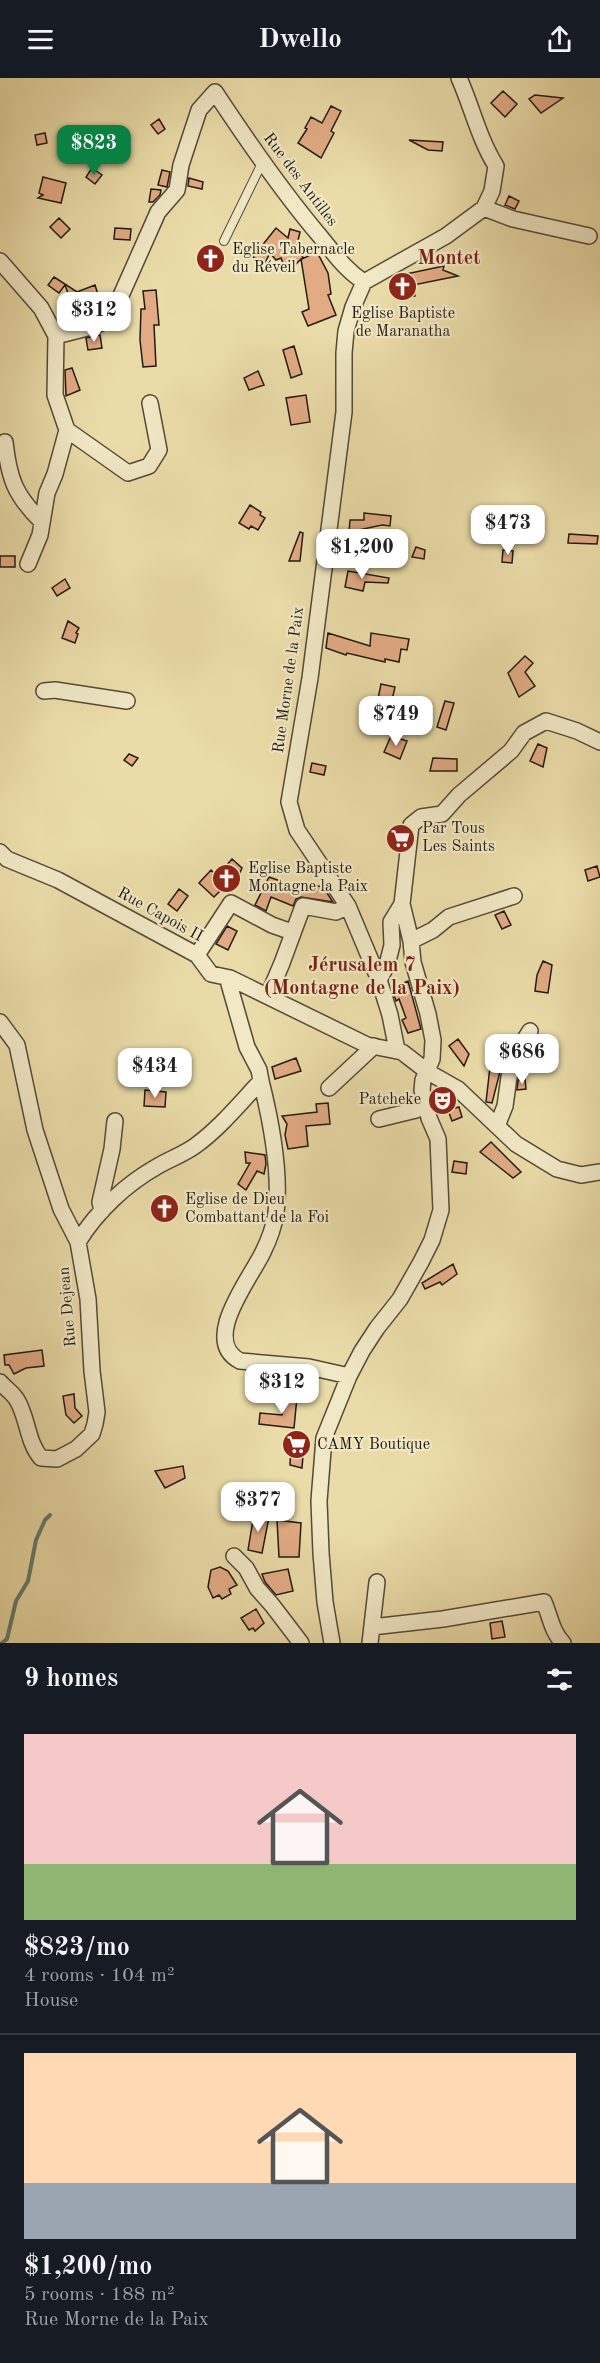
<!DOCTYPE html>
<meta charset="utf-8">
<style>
:root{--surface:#171b24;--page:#20242c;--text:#f1f3f6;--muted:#9ea1a6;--line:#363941;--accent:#0b8043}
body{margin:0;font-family:"Old Standard TT",serif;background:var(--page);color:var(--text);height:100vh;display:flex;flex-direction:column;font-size:22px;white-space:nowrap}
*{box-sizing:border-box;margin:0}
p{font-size:20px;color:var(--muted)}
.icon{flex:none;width:33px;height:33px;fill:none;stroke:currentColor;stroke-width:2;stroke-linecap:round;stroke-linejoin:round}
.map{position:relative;height:1565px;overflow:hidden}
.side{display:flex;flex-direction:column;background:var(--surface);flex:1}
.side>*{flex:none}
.price{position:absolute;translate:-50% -51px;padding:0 14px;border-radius:12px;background:#fff;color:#222;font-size:20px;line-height:39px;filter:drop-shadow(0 2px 3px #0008)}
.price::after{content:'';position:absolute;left:50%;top:36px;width:18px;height:14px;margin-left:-9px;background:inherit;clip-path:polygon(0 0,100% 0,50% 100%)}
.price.current{background:var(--accent);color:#fff}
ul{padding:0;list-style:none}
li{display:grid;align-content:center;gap:12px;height:318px;padding:0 24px}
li+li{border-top:2px solid var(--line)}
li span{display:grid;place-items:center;height:186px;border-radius:0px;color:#555}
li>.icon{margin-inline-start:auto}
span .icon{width:108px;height:108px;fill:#fffc;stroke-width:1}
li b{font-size:26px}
h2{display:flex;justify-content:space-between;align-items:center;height:72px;padding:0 24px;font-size:26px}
header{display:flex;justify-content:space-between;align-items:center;height:78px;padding:0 24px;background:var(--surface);font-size:27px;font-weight:700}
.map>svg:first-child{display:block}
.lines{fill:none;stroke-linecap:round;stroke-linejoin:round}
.stream{stroke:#697b6e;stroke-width:4}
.building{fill:#e2ab84;stroke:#231a12;stroke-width:1.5}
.lane-casing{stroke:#554a38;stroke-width:10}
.street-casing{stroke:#554a38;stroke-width:18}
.lane{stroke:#f1e8c6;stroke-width:8}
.street{stroke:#f1e8c6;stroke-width:15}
.labels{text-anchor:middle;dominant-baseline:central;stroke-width:4.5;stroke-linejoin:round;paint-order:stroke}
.street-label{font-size:16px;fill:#231a12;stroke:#f1e8c6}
.poi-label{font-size:16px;fill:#231a12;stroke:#f1e8c6;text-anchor:start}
.quarter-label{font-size:20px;font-weight:bold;fill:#7a1f14;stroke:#f1e8c6}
</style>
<header><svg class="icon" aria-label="menu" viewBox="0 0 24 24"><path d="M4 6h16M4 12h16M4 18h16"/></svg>Dwello<svg class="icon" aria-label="share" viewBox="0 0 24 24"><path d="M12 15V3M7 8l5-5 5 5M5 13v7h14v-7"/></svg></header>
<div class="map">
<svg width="600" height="1565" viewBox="0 0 600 1565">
<rect width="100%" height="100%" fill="#eadca8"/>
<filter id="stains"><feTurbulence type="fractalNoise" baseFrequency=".00333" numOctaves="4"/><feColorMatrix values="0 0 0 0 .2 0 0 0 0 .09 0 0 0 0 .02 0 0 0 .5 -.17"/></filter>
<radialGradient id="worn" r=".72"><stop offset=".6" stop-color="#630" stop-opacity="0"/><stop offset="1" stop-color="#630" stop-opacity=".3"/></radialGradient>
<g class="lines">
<!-- stream -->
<path class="stream" d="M 2,1565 L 7,1561 L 16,1523 L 28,1503 L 36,1462 L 45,1442 L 50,1437"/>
</g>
<!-- building -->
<path class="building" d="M 503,13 L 517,26 L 505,39 L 491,25 Z
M 535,17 L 563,20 L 541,35 L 529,21 Z
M 331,28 L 341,33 L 331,53 L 334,55 L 321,80 L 298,65 L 307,51 L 305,50 L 311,39 L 322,45 Z
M 159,41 L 165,51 L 158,56 L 151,47 Z
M 45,55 L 47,65 L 37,67 L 35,57 Z
M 409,62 L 443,64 L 442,73 L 428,72 Z
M 92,90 L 102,97 L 95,106 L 86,99 Z
M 162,92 L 170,94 L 167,109 L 158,107 Z
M 43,99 L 66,105 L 61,125 L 38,120 L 43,117 L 39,115 Z
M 189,100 L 203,104 L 202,111 L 188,108 Z
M 151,111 L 161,112 L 160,117 L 153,124 L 149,124 Z
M 509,118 L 519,123 L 515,131 L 505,127 Z
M 59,140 L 70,151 L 61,160 L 50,149 Z
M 115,150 L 131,151 L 130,162 L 114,161 Z
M 276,150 L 288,160 L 290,151 L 300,154 L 296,171 L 303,179 L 302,181 L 317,174 L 328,195 L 331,216 L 328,217 L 336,237 L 308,248 L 302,234 L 309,231 L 301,181 L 287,195 L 281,180 L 276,182 L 270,175 L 265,185 L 253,179 Z
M 444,188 L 443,192 L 458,198 L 413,207 L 415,218 L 405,220 L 401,197 Z
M 54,199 L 77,214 L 95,207 L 103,232 L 77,240 L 65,207 L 59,215 L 48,207 Z
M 156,212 L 159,247 L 154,247 L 156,288 L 143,289 L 140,262 L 141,231 L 145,231 L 143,213 Z
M 100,257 L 102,270 L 88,272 L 86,260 Z
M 294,268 L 302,296 L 291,300 L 283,272 Z
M 72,290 L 80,312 L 66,318 L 65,292 Z
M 258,293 L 264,307 L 249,312 L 244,300 Z
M 306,317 L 310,344 L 291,347 L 286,320 Z
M 250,427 L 261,434 L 260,437 L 265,440 L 258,452 L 251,448 L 249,451 L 239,445 Z
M 364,435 L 391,438 L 390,448 L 382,447 L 349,454 L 350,442 L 364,442 Z
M 300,454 L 303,455 L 300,483 L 289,483 Z
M 569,456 L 598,458 L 597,466 L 568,465 Z
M 416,469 L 425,472 L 424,481 L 412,479 Z
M 503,472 L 513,473 L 512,485 L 502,484 Z
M 0,478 L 15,478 L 15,489 L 0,489 Z
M 348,493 L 389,500 L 388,505 L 365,504 L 363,513 L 345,509 Z
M 65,501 L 70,510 L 57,518 L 52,510 Z
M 68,543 L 79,550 L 76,555 L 78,556 L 75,565 L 62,560 Z
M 328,555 L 370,568 L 371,555 L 409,561 L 407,572 L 401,571 L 399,584 L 385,581 L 385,584 L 347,575 L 346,577 L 326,570 Z
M 525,578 L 533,585 L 525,594 L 535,608 L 519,619 L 508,595 Z
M 381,606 L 395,609 L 388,639 L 375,636 Z
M 445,623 L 454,625 L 446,652 L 437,649 Z
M 391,658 L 407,663 L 400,681 L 384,674 Z
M 538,666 L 547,670 L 543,689 L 530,683 Z
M 129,676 L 138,680 L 132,688 L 124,682 Z
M 433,680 L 457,681 L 457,693 L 430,693 Z
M 312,685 L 326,688 L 324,697 L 310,694 Z
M 232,781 L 242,790 L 237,801 L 231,807 L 228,805 L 214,819 L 199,805 L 211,792 L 217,798 Z
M 597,788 L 600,799 L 588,803 L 585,792 Z
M 269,799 L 306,812 L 307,806 L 323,809 L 333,824 L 301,819 L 296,821 L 293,828 L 271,819 L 266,833 L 255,827 Z
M 179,811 L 188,818 L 177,833 L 168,826 Z
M 504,833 L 511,847 L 502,851 L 495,837 Z
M 227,848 L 237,853 L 228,872 L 216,866 Z
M 543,883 L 552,887 L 548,915 L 535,913 L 537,897 Z
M 408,903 L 421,951 L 408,955 L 402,942 L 406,940 L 399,921 L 396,923 L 392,910 Z
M 458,961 L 469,976 L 464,988 L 449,968 Z
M 296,980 L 301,993 L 275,1001 L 272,989 Z
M 490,989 L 501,990 L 492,1025 L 486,1024 Z
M 525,1001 L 526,1011 L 517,1012 L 518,1002 Z
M 145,1012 L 166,1014 L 165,1029 L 144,1028 Z
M 445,1016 L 448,1025 L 437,1028 L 434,1019 Z
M 328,1025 L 330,1046 L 306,1048 L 308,1068 L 288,1071 L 285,1057 L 287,1046 L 282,1038 L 317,1034 L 316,1026 Z
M 459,1029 L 462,1039 L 452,1043 L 448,1032 Z
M 491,1064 L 521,1094 L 513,1100 L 480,1074 Z
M 245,1074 L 265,1077 L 266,1086 L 264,1096 L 257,1093 L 246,1112 L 238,1106 L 250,1085 L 246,1085 Z
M 454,1083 L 467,1085 L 466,1096 L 452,1094 Z
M 168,1118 L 177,1127 L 162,1143 L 153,1134 Z
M 453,1186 L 457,1196 L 442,1207 L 440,1204 L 425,1211 L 422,1205 Z
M 42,1272 L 44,1288 L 26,1290 L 14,1296 L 9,1287 L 5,1287 L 4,1277 Z
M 74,1316 L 75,1330 L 82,1338 L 74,1345 L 66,1337 L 63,1318 Z
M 287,1316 L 297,1319 L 294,1350 L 259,1346 L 260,1335 L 282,1337 Z
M 291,1365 L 304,1365 L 302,1390 L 290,1387 Z
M 183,1388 L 185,1400 L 165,1410 L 155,1393 Z
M 254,1436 L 269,1439 L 262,1475 L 248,1472 Z
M 277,1442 L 301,1445 L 299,1479 L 279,1479 Z
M 220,1489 L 228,1493 L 237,1507 L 229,1511 L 231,1516 L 222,1521 L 219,1517 L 213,1520 L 208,1509 L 211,1492 Z
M 288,1491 L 293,1513 L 276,1517 L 265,1504 L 262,1496 Z
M 256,1531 L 264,1545 L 255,1553 L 253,1550 L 249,1552 L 241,1540 Z
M 502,1543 L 505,1559 L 492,1561 L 490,1545 Z"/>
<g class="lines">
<defs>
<path id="lane" d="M 224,163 L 262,85"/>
<path id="street" d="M 484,130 L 513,141 L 589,158
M 0,183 L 41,230 L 56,258 L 55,317 L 67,352 L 55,396 L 47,415 L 40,457 L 28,486
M 56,258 L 95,248 L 111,240 L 158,134 L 177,112 L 181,87 L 199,32 L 215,14 C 248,64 281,112 319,157 C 334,175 344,191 364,204
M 67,352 L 128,395 L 149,388 L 159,372 L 150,325
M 5,364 C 9,401 15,417 41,443
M 44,613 L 55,612 L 127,623
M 0,774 L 7,781 L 58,802 L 197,877 L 211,896 L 230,900 L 367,967 L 402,974 L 428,994 L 458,1011 L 516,1066 L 557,1091 L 581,1097 L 600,1094
M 411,863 L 433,852 L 449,839 L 514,818
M 197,877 L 231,825 L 272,847 L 292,854
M 379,902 L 387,887 L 392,867 L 391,844 L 402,826 L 411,747 L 421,739 L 442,736 L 459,717 L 511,673 L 524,655 L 546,643 L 577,653 L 600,664
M 268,918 L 282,885 L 303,828 L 336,834 L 348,828
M 0,944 L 17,967 L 35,1052 L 61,1131 L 78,1164 L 88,1221 L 92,1293 L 97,1334 L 95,1346 L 92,1356 L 76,1371 L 57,1381 L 41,1380 C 27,1364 28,1340 17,1322 C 13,1315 5,1310 0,1304
M 397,972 L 390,937 L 379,902 L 348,828 L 297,752 L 289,724 L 310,600 L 344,334 L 344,275 L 346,253 L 353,229 L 364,204 L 446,158 L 484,130 L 492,113 L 496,88 C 479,61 472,29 459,0
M 261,1003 C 271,1043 281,1094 276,1135 C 274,1148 269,1162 263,1174 C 251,1200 200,1262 240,1283 L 309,1289 L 349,1298
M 329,1010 L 374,968
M 379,1041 L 416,1032 L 424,1022
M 497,1048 L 505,1028 L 509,999 L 518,972 L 530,953
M 102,1133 L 100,1124 L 112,1071 L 115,1043
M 78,1164 C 97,1133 126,1106 158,1088 C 170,1081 184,1076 195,1068 C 220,1050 240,1025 261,1003 L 259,992 L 247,969 L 229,906 L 230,900
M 234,1478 L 246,1490 L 257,1510 L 272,1527 L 301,1565
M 372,1549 L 443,1541 L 544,1524 C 550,1538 552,1554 563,1565
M 332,1565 L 325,1524 L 321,1475 L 319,1423 L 324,1360 L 349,1298 L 362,1273 L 377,1250 L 400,1221 L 421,1184 L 432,1162 L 441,1132 L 438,1061 L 429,1040 L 422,1012 L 423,1002 L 432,981 L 433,962 L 428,936 L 413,884 L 411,863 L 402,826
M 370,1565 L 377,1504"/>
</defs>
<!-- lane casing -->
<use href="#lane" class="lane-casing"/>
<!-- street casing -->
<use href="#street" class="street-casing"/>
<!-- lane -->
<use href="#lane" class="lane"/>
<!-- street -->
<use href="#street" class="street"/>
</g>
<!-- icons -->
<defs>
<symbol id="church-disc" viewBox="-11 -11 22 22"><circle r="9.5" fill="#8f2418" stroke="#f1e8c6"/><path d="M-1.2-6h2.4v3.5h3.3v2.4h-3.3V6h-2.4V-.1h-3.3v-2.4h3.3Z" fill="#fff"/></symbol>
<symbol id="supermarket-disc" viewBox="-11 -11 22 22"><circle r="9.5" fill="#8f2418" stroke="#f1e8c6"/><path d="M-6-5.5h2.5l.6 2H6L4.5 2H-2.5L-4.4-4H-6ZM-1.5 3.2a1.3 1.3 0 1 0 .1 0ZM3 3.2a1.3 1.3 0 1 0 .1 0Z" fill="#fff"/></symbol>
<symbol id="theatre-disc" viewBox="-11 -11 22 22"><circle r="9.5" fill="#8f2418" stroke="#f1e8c6"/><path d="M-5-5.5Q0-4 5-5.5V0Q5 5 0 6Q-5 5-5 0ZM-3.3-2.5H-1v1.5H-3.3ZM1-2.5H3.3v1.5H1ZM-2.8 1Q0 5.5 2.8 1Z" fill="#fff"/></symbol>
</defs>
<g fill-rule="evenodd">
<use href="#church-disc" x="194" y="164" width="33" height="33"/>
<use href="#church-disc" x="386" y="192" width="33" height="33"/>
<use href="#supermarket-disc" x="384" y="744" width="33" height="33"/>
<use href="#church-disc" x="210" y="784" width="33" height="33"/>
<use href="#theatre-disc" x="426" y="1006" width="33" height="33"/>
<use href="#church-disc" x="148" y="1114" width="33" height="33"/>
<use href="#supermarket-disc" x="280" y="1350" width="33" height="33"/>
</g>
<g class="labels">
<!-- street labels -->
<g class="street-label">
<text transform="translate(300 102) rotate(53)">Rue des Antilles</text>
<text transform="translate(289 602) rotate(-82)">Rue Morne de la Paix</text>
<text transform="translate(160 837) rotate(29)">Rue Capois II</text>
<text transform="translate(68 1229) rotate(-95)">Rue Dejean</text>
</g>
<!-- poi labels -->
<g class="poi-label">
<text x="232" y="172">Eglise Tabernacle<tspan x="232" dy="18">du Réveil</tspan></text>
<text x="403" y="236" text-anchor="middle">Eglise Baptiste<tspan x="403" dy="18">de Maranatha</tspan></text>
<text x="422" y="751">Par Tous<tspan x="422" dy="18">Les Saints</tspan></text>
<text x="248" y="791">Eglise Baptiste<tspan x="248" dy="18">Montagne la Paix</tspan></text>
<text x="421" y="1022" text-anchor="end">Patcheke</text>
<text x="185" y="1122">Eglise de Dieu<tspan x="185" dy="18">Combattant de la Foi</tspan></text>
<text x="317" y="1367">CAMY Boutique</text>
</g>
<!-- quarter labels -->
<g class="quarter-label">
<text x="449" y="181">Montet</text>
<text x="362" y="888">Jérusalem 7<tspan x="362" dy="23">(Montagne de la Paix)</tspan></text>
</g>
</g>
<rect width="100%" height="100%" filter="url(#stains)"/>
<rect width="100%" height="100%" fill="url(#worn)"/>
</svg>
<b class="price current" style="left:94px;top:98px">$823</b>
<b class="price" style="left:94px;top:265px">$312</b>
<b class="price" style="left:508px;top:478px">$473</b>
<b class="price" style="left:362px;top:502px">$1,200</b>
<b class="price" style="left:396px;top:669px">$749</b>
<b class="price" style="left:522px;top:1007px">$686</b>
<b class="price" style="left:155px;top:1021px">$434</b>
<b class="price" style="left:282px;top:1337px">$312</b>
<b class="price" style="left:258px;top:1455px">$377</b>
</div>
<section class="side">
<h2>9 homes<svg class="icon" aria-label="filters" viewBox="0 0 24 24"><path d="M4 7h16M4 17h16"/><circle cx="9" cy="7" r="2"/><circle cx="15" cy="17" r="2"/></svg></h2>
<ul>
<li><span style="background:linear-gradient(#f6c9c9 70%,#8fb573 0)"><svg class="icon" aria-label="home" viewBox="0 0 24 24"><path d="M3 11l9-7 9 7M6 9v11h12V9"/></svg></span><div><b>$823/mo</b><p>4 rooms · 104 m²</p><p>House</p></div></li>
<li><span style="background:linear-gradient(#ffd9b3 70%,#9aa5b1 0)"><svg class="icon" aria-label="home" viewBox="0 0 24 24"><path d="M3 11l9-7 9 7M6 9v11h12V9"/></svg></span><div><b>$1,200/mo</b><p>5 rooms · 188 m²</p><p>Rue Morne de la Paix</p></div></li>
</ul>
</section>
